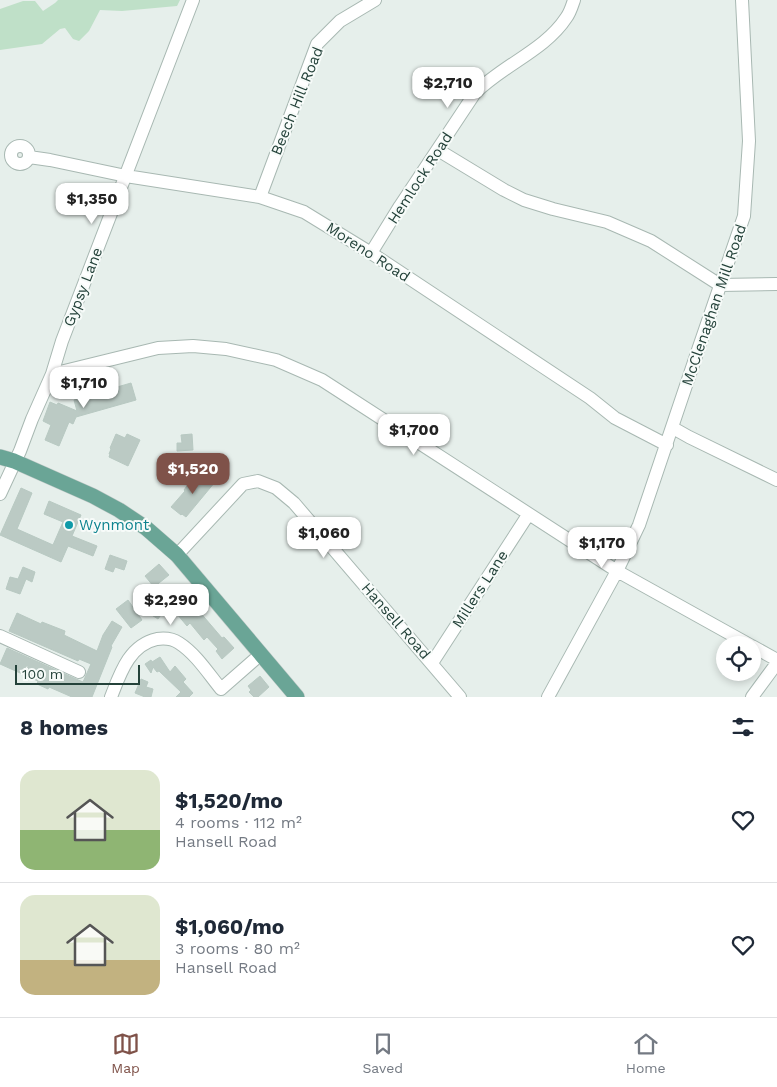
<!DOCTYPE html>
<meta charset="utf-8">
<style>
:root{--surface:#fff;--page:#f6f6f7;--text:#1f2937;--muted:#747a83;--line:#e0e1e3;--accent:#7f5249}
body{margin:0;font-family:"Work Sans",sans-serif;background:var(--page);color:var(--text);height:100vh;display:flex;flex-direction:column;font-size:19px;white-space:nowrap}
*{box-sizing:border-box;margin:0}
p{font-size:16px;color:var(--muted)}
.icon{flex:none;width:28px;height:28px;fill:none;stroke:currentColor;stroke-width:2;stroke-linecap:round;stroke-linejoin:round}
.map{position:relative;height:697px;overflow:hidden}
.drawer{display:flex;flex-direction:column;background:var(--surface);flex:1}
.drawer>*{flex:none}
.buttons{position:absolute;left:716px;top:636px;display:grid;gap:10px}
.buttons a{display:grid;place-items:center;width:45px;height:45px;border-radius:50%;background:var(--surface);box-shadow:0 2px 8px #0003;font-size:25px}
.scale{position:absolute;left:15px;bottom:12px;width:125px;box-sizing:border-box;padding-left:5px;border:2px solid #24423a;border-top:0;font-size:14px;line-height:18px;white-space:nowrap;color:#24423a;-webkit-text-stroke:4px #f7fbf9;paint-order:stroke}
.price{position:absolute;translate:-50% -42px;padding:0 11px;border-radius:10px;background:#fff;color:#222;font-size:16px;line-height:32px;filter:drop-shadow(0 1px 2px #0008)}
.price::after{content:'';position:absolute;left:50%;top:30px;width:15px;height:11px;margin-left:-8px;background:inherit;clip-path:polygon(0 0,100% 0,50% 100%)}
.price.on{background:var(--accent);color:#fff}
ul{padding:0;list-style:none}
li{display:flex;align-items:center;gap:15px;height:125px;padding:0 20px}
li+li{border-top:1px solid var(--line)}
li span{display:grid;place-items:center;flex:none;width:140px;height:100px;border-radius:15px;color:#555}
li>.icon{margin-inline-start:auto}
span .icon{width:60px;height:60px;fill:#fffc;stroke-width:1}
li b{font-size:21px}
h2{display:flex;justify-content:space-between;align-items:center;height:60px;padding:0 20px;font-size:21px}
.dock{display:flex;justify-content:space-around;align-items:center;height:70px;border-top:1px solid var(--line);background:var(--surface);font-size:14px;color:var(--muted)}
.dock a{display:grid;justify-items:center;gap:2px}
.dock .on{color:var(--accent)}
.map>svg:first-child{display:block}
.green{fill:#bfe0c8}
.building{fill:#bbcac4;stroke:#b8c9c2}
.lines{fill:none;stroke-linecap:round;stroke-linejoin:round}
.minor-casing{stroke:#a8b8b2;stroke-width:14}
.major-casing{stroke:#c2cac8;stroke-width:16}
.minor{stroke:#fff;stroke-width:12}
.major{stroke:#6aa596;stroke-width:15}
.culture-dot{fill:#0f9aa8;stroke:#f7fbf9;stroke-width:2}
.labels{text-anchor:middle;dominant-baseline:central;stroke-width:4;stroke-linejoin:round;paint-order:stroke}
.street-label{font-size:15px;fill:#24423a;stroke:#f7fbf9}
.culture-label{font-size:15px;fill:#0d838f;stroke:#f7fbf9;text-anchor:start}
</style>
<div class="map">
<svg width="777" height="697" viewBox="0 0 777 697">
<rect width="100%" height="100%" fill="#e6efeb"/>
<!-- green -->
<path class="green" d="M 58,0 L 180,0 L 177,6 L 122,11 L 100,10 L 89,31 L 79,41 L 73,39 L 65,28 L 60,29 L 42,44 L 0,50 L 0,9 L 23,1 L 35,1 L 43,11 L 55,3 Z"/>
<!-- building -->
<path class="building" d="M 131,383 L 136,400 L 76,417 L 73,424 L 69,422 L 59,446 L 45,440 L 51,425 L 43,421 L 50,402 L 57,405 L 58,403 L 77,411 L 74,400 L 86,397 L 85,392 L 99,388 L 100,392 Z
M 116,434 L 125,438 L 127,434 L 140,440 L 128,466 L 109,457 L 110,454 L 109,454 L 111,449 L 110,448 Z
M 192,434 L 193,450 L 177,451 L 177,443 L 182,443 L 181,435 Z
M 204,472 L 215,482 L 186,517 L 182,514 L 181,515 L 171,507 L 185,491 L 184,490 L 190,482 L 193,485 Z
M 21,488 L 32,493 L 17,529 L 53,545 L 63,522 L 44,514 L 49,501 L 81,515 L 72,536 L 97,546 L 93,556 L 68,546 L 61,562 L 0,535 Z
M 110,555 L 127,561 L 124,570 L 115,567 L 113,572 L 105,569 Z
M 159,564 L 169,575 L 154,587 L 145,576 Z
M 23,567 L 35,572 L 32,582 L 26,579 L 20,594 L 6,589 L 10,577 L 18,579 Z
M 187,597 L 222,638 L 224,637 L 234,648 L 222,659 L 216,651 L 218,649 L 207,637 L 204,640 L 190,623 L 187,626 L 172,608 L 170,612 L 168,611 L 166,614 L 163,612 L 158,619 L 150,614 L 155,607 L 157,608 L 163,599 L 167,602 L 165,599 L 166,598 L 177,605 Z
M 128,600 L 142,620 L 131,628 L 116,609 Z
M 17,613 L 41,624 L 42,622 L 65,631 L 64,635 L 97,651 L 103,635 L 112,621 L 122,627 L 111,646 L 112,647 L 92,697 L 72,697 L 49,687 L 48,689 L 37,684 L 38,681 L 0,664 L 7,648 L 76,679 L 83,682 L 91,664 L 79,659 L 78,661 L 9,631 Z
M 160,657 L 170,672 L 175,666 L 186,679 L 183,682 L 193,693 L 189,697 L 176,697 L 181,692 L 159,671 L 157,672 L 153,667 L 151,673 L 145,664 L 151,660 L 152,662 Z
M 260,676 L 269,687 L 258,697 L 254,697 L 249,692 L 251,690 L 248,686 Z
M 141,679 L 148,682 L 146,687 L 153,689 L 151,697 L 145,697 L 135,693 Z"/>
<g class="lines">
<defs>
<path id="minor" d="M11 155a9 9 0 1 1 18 0a9 9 0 1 1-18 0Z
M 438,150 L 504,190 L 524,200 L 553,209 L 607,222 L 651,241 L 720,285 L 777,284
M 29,157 L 50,160 L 126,176 L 260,197 L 304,212 L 371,253 L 590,398 L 615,418 L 667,445
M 260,197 L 317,44 L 340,21 L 375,0
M 371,253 L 400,206 L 475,93 C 503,65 545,50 566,18 C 570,13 572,6 574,0
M 52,374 L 158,348 L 193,346 L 226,349 L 276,360 L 322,380 L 617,571 L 750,645
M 673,428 L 689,437 L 777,480
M 0,494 L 20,451 L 32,419 L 52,374 L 62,341 L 193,0
M 177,555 L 243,484 L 258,481 L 276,488 L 294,503 L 460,697
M 0,636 L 79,672
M 752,646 L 777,660
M 432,663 L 528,515
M 111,697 C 120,674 129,645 157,639 C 164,638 173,639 179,643 C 196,654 208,673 221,689 L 261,654
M 548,697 L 617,571 L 639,525 L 698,350 L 744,216 L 749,141 L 742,0
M 752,697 L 777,663"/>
<path id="major" d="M 0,457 L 14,461 L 93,496 L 119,510 L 146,528 L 177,555 L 297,697"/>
</defs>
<!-- minor casing -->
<use href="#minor" class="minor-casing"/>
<!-- major casing -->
<use href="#major" class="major-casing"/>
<!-- minor -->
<use href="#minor" class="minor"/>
<!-- major -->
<use href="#major" class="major"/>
</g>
<!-- markers -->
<circle class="culture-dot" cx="69" cy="525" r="5"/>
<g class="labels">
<!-- street labels -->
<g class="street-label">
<text transform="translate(297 101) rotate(-68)">Beech Hill Road</text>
<text transform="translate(420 178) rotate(-57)">Hemlock Road</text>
<text transform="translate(368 252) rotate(33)">Moreno Road</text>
<text transform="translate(83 287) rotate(-69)">Gypsy Lane</text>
<text transform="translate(714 305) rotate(-71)">McClenaghan Mill Road</text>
<text transform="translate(480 589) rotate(-57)">Millers Lane</text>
<text transform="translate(396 621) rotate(49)">Hansell Road</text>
</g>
<!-- culture labels -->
<g class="culture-label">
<text x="79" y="525">Wynmont</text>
</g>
</g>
</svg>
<div class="buttons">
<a><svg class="icon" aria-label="locate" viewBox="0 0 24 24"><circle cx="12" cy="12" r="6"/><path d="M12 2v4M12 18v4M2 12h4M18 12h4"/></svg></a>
</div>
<div class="scale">100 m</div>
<b class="price" style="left:448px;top:109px">$2,710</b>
<b class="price" style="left:92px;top:225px">$1,350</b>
<b class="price" style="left:84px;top:409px">$1,710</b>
<b class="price" style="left:414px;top:456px">$1,700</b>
<b class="price on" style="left:193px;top:495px">$1,520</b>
<b class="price" style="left:324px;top:559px">$1,060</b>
<b class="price" style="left:602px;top:569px">$1,170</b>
<b class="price" style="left:171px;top:626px">$2,290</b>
</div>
<section class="drawer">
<h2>8 homes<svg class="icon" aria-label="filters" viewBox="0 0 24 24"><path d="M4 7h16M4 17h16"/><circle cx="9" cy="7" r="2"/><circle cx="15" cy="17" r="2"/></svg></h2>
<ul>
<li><span style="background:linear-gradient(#dfe7d0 60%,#8fb573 0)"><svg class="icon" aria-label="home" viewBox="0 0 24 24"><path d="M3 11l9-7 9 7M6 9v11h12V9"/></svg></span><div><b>$1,520/mo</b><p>4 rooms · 112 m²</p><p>Hansell Road</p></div><svg class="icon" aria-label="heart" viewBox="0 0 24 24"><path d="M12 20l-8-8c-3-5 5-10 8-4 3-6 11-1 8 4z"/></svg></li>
<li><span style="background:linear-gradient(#dfe7d0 65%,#c2b280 0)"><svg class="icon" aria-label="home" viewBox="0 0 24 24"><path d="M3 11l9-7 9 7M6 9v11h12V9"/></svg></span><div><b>$1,060/mo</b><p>3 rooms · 80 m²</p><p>Hansell Road</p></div><svg class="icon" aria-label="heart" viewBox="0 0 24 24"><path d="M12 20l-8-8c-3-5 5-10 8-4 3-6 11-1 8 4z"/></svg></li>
</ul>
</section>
<nav class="dock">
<a class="on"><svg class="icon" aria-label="map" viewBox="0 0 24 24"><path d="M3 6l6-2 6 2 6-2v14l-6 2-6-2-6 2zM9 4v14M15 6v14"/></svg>Map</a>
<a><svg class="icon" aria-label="saved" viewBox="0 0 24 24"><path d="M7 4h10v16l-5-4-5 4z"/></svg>Saved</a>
<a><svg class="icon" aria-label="home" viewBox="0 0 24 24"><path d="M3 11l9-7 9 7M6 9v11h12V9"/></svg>Home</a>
</nav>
